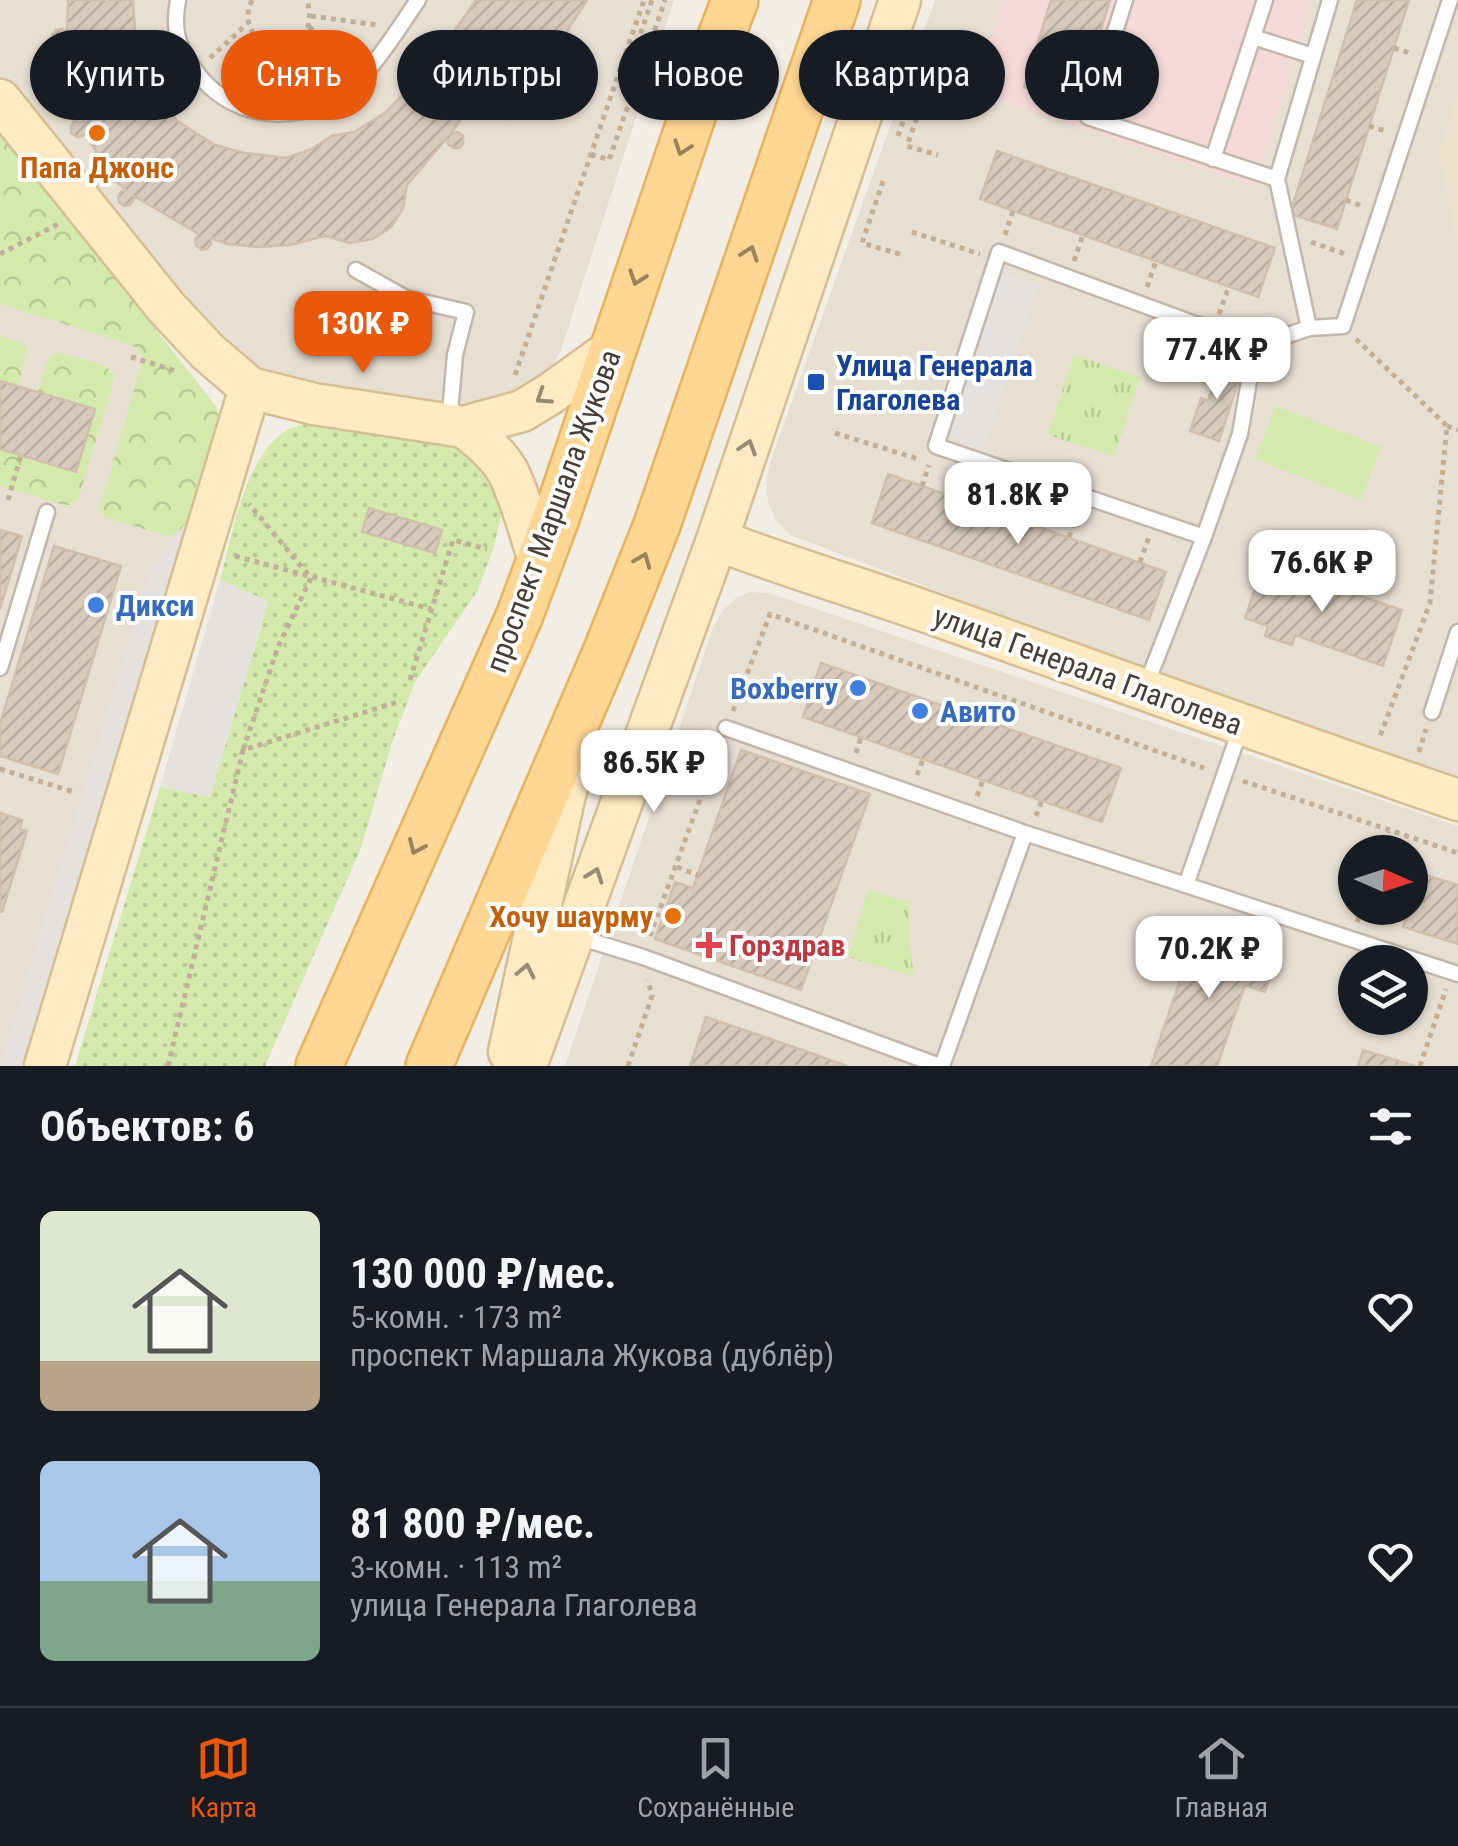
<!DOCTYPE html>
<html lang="ru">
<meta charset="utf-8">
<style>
:root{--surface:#171b24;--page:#242831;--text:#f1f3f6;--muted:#9ea1a6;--line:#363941;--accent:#ea580c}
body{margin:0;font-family:"Roboto Condensed",sans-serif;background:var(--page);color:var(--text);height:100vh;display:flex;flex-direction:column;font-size:38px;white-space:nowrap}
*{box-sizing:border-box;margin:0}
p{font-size:32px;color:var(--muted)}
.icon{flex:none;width:55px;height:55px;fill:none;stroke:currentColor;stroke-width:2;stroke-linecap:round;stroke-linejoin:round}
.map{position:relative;height:1066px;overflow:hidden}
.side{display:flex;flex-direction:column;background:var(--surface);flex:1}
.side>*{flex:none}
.hud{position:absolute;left:30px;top:30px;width:1400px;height:90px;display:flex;gap:20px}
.needle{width:65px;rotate:93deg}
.controls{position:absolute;left:1338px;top:835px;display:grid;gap:20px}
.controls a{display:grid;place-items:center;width:90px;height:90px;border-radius:50%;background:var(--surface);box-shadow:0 2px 8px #0004;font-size:50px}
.price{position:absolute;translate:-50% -85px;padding:0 22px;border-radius:20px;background:#fff;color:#222;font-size:32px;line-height:65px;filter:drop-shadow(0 2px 5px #0008)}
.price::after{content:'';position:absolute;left:50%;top:60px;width:30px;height:22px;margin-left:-15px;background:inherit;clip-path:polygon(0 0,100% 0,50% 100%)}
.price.on{background:var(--accent);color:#fff}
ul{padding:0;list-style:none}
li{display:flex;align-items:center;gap:30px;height:250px;padding:0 40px}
li span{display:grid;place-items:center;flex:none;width:280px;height:200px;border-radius:15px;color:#555}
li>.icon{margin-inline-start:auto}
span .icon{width:120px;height:120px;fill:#fffc;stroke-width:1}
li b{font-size:42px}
h2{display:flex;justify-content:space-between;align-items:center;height:120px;padding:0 40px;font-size:42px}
.tag{padding:0 35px;border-radius:45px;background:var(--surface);box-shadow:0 2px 8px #0004;font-size:35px;line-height:90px}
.tag.on{background:var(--accent);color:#fff}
.dock{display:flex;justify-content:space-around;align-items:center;height:140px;border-top:2px solid var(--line);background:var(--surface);font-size:28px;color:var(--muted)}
.dock a{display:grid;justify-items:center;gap:5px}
.dock .on{color:var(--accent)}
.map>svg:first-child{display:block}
.residential{fill:#e8dfd3;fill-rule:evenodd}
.education{fill:#ede2ce}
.medical{fill:#f5d9d8}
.grass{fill:url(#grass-dots)}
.forest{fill:url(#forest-crowns)}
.park{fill:url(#park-tufts)}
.pitch{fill:#d4eaac}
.parking{fill:#e4e1de}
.building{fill:url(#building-hatch);stroke:#d1bfad;stroke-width:2.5}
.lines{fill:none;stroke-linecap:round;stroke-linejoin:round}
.lane-casing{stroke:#c2b7aa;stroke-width:19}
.secondary-casing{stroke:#d6be93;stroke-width:45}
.primary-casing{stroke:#e9b25e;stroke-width:50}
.path{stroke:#c2af98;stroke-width:5;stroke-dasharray:5 5;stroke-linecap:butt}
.lane{stroke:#fff;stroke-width:14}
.secondary{stroke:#ffebc3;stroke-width:40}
.primary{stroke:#ffd692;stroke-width:45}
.oneway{stroke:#99825e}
.oneway2{stroke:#998b74}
.food-dot{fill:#e8710a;stroke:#fff;stroke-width:4}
.transit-dot{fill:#1a4fb4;stroke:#fff;stroke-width:4}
.shop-dot{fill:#3f7fe0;stroke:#fff;stroke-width:4}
.health-dot{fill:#e0444e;stroke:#fff;stroke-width:4}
.labels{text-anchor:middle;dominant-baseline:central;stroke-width:8;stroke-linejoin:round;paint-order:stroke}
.food-label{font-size:30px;font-weight:bold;fill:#c56008;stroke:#fff}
.transit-label{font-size:30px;font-weight:bold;fill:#164399;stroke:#fff;text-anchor:start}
.street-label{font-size:30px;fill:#463d34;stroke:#fff}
.shop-label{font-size:30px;font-weight:bold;fill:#366cbe;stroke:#fff;text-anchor:start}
.health-label{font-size:30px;font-weight:bold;fill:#be3a42;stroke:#fff;text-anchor:start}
</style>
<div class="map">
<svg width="1458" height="1066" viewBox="0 0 1458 1066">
<defs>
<pattern id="grass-dots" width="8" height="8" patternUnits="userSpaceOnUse" patternTransform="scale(2.5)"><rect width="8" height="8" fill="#d4eaac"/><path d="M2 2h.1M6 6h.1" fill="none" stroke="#b7ca95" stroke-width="1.8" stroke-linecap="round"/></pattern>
<pattern id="forest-crowns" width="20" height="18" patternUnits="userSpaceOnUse" patternTransform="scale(2.5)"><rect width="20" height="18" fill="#d4eaac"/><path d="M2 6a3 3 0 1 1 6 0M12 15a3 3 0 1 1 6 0" fill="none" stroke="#b7ca95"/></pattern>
<pattern id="park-tufts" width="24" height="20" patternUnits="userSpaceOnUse" patternTransform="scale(2.5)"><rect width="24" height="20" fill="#d4eaac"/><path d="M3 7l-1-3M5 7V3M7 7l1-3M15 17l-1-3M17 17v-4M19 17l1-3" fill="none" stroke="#b7ca95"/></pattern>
<pattern id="building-hatch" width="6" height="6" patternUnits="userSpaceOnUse" patternTransform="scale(2.5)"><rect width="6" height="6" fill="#d8cbbd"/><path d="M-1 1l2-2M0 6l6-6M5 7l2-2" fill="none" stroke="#bbafa3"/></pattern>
</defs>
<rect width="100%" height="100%" fill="#f3eee5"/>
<!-- residential -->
<path class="residential" d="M 0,0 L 674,0 L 561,350 L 548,375 L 534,389 L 485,407 L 405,399 L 284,375 L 261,368 L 240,358 L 219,341 L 0,81 Z
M 935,0 L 1458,0 L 1458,785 L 1397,765 L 790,535 L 776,520 L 768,503 L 766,483 L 770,463 Z
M 0,132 L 209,397 L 218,413 L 187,522 L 23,1066 L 0,1066 Z
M 751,592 L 769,593 L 1458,826 L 1458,1066 L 565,1066 L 713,628 L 722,611 L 737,597 ZM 1355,852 L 1410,852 L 1410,908 L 1355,908 ZM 1355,962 L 1410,962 L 1410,1018 L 1355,1018 Z"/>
<!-- education -->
<path class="education" d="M 1458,93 L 1458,246 L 1438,152 Z"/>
<!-- medical -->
<path class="medical" d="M 1004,0 L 1311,0 L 1255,186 L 974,92 Z"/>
<!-- grass -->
<path class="grass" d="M 317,421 L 450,442 L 475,454 L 499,481 L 503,508 L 493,550 L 478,590 L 415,682 L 392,743 L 361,848 L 265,1066 L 75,1066 L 160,787 L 210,797 L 268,602 L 220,580 C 232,536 243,465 280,435 C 289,427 305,424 317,421 Z"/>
<!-- forest -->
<path class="forest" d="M 0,132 L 215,405 L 218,413 L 217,423 L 187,522 C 181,530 176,534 167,536 L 107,518 L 99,512 L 143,359 L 140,350 L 129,344 L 0,304 Z
M 0,335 L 22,343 L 27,349 L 18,386 L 38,392 L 48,359 L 56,352 L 103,365 L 113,373 L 113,383 L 79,497 L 72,505 L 64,505 L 0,486 Z"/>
<!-- park -->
<path class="park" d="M 1074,355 L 1140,377 L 1114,456 L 1048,435 Z
M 868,890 L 909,902 L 909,941 L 914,977 L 848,957 Z"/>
<!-- pitch -->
<path class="pitch" d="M 1276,406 L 1381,447 L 1360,500 L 1255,459 Z"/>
<!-- parking -->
<path class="parking" d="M 985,266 L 1039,284 L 985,449 L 930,432 Z
M 187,522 L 23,1066 L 0,1066 L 151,568 Z
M 220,580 L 268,601 L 210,797 L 160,787 Z"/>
<!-- building -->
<path class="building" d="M 68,0 L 133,0 L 135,32 L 145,75 L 176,120 L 215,145 L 245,153 L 286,158 L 312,149 L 331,136 L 354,132 L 385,113 L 431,64 L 476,0 L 587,0 L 531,87 L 505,119 L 475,99 L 449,136 L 451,133 L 458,132 L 463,136 L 463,143 L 460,148 L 453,148 L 448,144 L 447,138 L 407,185 L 403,209 L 391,227 L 373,239 L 350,243 L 325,236 L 290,245 L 258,247 L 227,244 L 211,238 L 211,244 L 207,249 L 201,250 L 196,245 L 195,239 L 199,234 L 134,196 L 134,200 L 130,205 L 124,206 L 119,202 L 118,196 L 122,191 L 126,190 L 115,181 L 92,145 L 87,131 L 83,136 L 77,137 L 71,133 L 71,126 L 74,121 L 84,123 L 76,101 L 68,67 L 67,41 L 64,45 L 58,45 L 53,41 L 52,35 L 56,30 L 62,29 L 67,32 Z
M 1051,0 L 1110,0 L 1078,104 L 1024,87 Z
M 1357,0 L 1409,0 L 1337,229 L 1290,214 Z
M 997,151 L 1275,248 L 1258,297 L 980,199 Z
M 1221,360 L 1243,367 L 1219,441 L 1190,431 L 1201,398 L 1208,401 Z
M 0,381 L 95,409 L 76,472 L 0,449 Z
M 888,474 L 1166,572 L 1149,620 L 872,523 Z
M 369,508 L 442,530 L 435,553 L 362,532 Z
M 0,530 L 22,536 L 0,609 Z
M 54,546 L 121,566 L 58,774 L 0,756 L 0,724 Z
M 1264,563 L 1402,610 L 1383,666 L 1295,635 L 1292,645 L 1265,636 L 1268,626 L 1245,618 Z
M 821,663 L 1121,768 L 1102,822 L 803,717 Z
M 741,750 L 870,794 L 801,990 L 655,939 L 675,882 L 693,888 Z
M 0,813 L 22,820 L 20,829 L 27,831 L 2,912 L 0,912 Z
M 1419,873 L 1458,885 L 1458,944 L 1403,927 Z
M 1196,932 L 1276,959 L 1265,992 L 1245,985 L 1217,1066 L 1151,1066 Z
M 706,1017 L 768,1038 L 847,1066 L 690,1066 Z
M 1363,1050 L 1415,1066 L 1358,1066 Z"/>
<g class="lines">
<defs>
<path id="lane" d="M 178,0 C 176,11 175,27 178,38 C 179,45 185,53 188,59 C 218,113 281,128 334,99 C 368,80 396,32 418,0
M 1125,0 L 1088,117 L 1277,179
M 1253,37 L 1313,56
M 1213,159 L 1265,0
M 356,270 L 406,298 L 466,312 L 455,355 L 449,424
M 1309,328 L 1277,179 L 1330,0
M 1204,537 L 936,446 L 999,252 L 1255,346
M 0,668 L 47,512
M 1145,688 L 1204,537 L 1240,434 L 1255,346 L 1309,328 L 1343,326 L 1450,0
M 1432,712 L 1458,632
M 1241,727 L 1186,885 L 1458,974
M 726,728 L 1025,833 L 1186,885
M 578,937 L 643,957 L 940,1066
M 942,1066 L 1025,833"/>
<path id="secondary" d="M 0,100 L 166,307 L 208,352 L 250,388 L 314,404 L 464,427 L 522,411 L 550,394 L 614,348
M 464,427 C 480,439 498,454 508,472 C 522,500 530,534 540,563
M 717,540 C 791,568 866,590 941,617 C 1113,678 1285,741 1458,800
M 509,1052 L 565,794 L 573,767
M 45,1066 L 250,388
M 526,1066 L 717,540 L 900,0"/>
<path id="primary" d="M 319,1066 L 519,617 L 556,518 L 702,87 L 735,0
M 429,1066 L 607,650 L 657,525 L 837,0"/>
</defs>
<!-- lane casing -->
<use href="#lane" class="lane-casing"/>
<!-- secondary casing -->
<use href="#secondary" class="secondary-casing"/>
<!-- primary casing -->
<use href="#primary" class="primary-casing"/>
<!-- path -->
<path class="path" d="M 252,0 C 227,54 326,67 307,0
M 311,16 L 377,25
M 309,27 L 350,62
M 1394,48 L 1410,53
M 626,53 L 633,55 L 652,0
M 210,58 L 248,23
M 645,59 L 665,0
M 272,93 L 277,47
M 1369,126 L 1386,131
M 898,136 L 926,55 L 937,59 L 907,146 L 938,155
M 591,154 L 609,160 L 631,97
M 883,181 L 862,243 L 903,255
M 1346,200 L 1362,206
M 912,232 L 980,254
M 1005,235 L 1013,211
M 1311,242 L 1348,255
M 0,254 L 60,223
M 1074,261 L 1083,235
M 1147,287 L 1156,261
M 1219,314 L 1229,286
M 1356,339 L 1447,426 L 1430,603 L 1379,739
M 131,357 L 176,371
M 515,375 L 644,0
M 1447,426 L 1458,430
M 835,433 L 918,459
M 922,486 L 929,465
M 8,500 L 21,455
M 992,511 L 1000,490
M 1069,537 L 1076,517
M 235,556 L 431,609
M 1140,562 L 1149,537
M 410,680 L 453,540 L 487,549
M 733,711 L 770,614 L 1204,768
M 243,750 L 278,647 L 311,578 L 249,504
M 1419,752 L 1426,729
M 856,753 L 861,737
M 0,769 L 74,792
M 917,775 L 923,759
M 1243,781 L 1458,853
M 977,796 L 983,780
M 1036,816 L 1042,800
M 1382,852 L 1389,832
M 677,867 L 698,875
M 1357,922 L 1363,908
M 650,936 L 720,745
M 168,1066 L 243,750 L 401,701
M 628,1066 L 652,996 L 648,980
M 1420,1066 L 1446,989"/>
<!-- lane -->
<use href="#lane" class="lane"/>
<!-- secondary -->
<use href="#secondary" class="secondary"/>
<!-- primary -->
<use href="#primary" class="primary"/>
</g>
<!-- one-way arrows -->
<defs><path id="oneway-chevron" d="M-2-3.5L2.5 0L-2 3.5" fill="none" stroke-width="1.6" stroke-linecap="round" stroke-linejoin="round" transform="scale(2.5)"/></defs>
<g class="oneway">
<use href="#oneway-chevron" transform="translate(682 148) rotate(109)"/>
<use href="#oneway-chevron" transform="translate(750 253) rotate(-71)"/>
<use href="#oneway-chevron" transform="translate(637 278) rotate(109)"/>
<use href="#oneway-chevron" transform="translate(643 560) rotate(-68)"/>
<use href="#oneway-chevron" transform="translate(416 847) rotate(114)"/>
</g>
<g class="oneway2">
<use href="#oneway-chevron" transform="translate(543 397) rotate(147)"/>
<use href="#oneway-chevron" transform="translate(748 447) rotate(-72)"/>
<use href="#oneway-chevron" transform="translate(595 875) rotate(-70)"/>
<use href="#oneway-chevron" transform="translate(526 971) rotate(-78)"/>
</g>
<!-- markers -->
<g class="food-dot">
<circle cx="97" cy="133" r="10"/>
<circle cx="673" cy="916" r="10"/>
</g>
<rect class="transit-dot" x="806" y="372" width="20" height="20" rx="5"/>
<g class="shop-dot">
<circle cx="96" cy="605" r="10"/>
<circle cx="858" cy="688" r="10"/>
<circle cx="920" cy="711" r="10"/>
</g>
<path class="health-dot" d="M704 930h10v10h10v10h-10v10h-10v-10h-10v-10h10z"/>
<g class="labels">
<!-- food labels -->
<g class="food-label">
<text x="97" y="167">Папа Джонс</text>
<text x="653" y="916" text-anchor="end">Хочу шаурму</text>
</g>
<!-- transit labels -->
<g class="transit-label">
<text x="836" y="365">Улица Генерала<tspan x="836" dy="34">Глаголева</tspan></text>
</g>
<!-- street labels -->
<g class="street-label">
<text transform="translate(553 511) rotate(-70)">проспект Маршала Жукова</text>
<text transform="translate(1088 670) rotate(20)">улица Генерала Глаголева</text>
</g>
<!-- shop labels -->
<g class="shop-label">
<text x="116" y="605">Дикси</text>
<text x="838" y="688" text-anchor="end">Boxberry</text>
<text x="940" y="711">Авито</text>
</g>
<!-- health labels -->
<g class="health-label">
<text x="729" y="945">Горздрав</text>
</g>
</g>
</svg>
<div class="controls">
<a><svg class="needle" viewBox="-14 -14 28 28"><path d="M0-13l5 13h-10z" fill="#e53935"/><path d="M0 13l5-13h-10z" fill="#9ea1a6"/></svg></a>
<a><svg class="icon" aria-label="layers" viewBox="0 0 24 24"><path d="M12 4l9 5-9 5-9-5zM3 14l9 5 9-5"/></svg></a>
</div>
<b class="price on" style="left:363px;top:376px">130K ₽</b>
<b class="price" style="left:1217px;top:402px">77.4K ₽</b>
<b class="price" style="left:1018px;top:547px">81.8K ₽</b>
<b class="price" style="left:1322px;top:615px">76.6K ₽</b>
<b class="price" style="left:654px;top:815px">86.5K ₽</b>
<b class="price" style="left:1209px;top:1001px">70.2K ₽</b>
<div class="hud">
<a class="tag">Купить</a>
<a class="tag on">Снять</a>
<a class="tag">Фильтры</a>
<a class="tag">Новое</a>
<a class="tag">Квартира</a>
<a class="tag">Дом</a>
</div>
</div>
<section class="side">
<h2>Объектов: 6<svg class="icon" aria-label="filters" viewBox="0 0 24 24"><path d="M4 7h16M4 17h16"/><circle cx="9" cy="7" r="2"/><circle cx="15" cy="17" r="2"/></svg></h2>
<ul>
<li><span style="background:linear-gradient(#dfe7d0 75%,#b9a48a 0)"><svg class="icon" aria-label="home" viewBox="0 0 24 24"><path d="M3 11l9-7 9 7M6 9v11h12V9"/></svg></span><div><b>130 000 ₽/мес.</b><p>5-комн. · 173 m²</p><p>проспект Маршала Жукова (дублёр)</p></div><svg class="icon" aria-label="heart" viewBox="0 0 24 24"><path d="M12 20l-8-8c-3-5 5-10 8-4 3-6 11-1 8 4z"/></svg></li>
<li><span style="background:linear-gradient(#a9c7e8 60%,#7fa58c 0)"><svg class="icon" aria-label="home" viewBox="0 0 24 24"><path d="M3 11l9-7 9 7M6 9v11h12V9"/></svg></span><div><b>81 800 ₽/мес.</b><p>3-комн. · 113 m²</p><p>улица Генерала Глаголева</p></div><svg class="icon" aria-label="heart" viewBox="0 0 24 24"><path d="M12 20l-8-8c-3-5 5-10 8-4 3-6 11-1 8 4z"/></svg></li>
</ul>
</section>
<nav class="dock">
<a class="on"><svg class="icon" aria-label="map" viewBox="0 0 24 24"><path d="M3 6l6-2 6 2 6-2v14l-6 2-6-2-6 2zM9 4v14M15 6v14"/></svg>Карта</a>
<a><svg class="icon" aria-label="saved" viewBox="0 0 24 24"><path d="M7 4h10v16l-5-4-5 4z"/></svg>Сохранённые</a>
<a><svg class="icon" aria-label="home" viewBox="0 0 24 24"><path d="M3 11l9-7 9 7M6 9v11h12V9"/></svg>Главная</a>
</nav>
